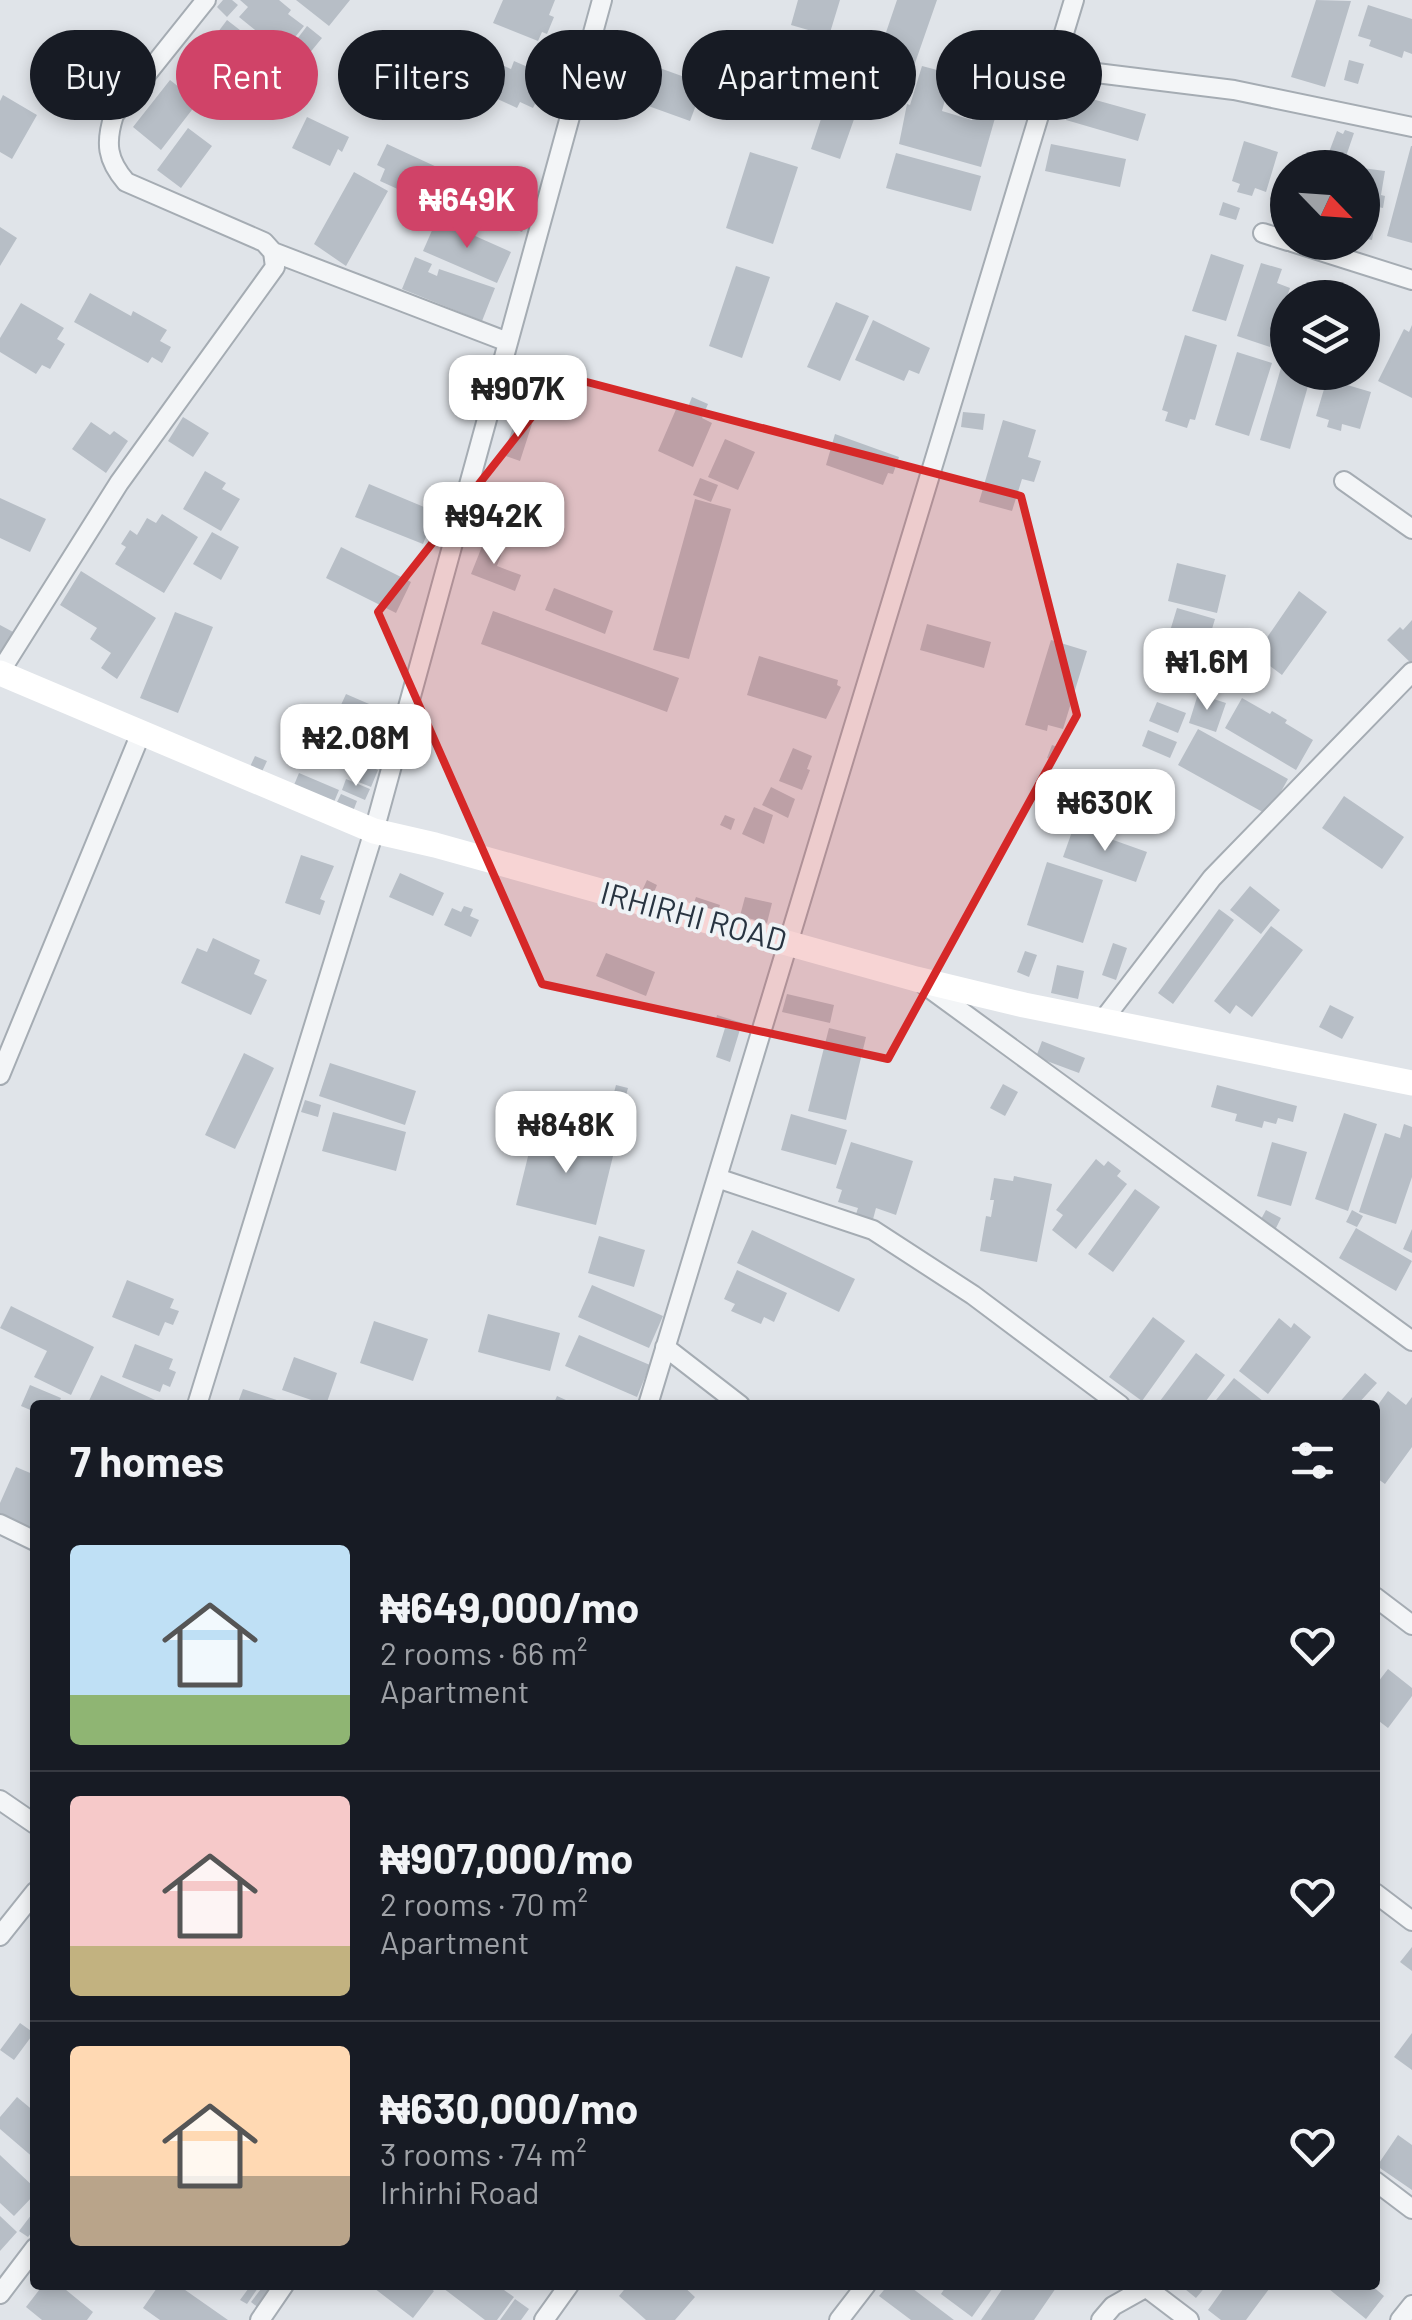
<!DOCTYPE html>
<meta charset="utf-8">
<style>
:root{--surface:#171b24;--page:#20242c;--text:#f1f3f6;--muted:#9ea1a6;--line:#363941;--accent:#d04368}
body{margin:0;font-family:Barlow,sans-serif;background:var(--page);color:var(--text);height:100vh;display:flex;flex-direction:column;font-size:38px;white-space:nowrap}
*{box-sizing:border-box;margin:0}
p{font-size:32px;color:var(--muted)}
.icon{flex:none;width:55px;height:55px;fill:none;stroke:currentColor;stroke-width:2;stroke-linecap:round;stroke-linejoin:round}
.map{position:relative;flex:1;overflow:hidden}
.sheet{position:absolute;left:30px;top:1400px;width:1350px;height:890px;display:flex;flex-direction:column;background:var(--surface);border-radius:10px;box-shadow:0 5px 15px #0003}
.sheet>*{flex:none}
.hud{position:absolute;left:30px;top:30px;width:1352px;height:90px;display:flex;gap:20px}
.needle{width:65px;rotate:115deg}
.fabs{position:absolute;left:1270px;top:150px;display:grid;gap:20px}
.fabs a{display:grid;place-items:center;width:110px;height:110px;border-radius:50%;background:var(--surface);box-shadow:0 5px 15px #0003;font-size:50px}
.price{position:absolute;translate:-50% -85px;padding:0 22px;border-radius:20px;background:#fff;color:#222;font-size:32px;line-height:65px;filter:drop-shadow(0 2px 5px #0008)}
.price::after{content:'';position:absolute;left:50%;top:60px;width:30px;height:22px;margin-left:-15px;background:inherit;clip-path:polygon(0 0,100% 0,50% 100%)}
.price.active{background:var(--accent);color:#fff}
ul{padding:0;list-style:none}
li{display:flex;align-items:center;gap:30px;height:250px;padding:0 40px}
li+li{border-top:2px solid var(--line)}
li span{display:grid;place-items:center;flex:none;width:280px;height:200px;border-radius:10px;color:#555}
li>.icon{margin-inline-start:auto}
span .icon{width:120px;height:120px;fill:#fffc;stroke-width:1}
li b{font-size:42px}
h2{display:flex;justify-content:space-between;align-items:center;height:120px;padding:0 40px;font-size:42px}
.pill{padding:0 35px;border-radius:45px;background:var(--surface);box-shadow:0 5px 15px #0003;font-size:35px;line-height:90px}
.pill.active{background:var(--accent);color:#fff}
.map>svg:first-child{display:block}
.building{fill:#b7bec6}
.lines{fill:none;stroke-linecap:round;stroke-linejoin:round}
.street-casing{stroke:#a5acb3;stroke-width:22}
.street{stroke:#f3f5f7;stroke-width:18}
.secondary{stroke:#fff;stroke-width:25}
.marked{fill:#d62828;fill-opacity:0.2;stroke:#d62828;stroke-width:8;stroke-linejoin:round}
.labels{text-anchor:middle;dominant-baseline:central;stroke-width:8;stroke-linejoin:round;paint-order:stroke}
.street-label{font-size:32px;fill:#283441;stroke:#eff3f6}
</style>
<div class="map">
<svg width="1412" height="2320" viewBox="0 0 1412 2320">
<rect width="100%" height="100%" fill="#e0e4e9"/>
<!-- building -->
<path class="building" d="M 223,0 L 232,0 L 238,5 L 227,17 L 217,7 Z
M 240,0 L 279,0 L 291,10 L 288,14 L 304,26 L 283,52 L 271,42 L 274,38 L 264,30 L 260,34 L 239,17 L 248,7 Z
M 296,0 L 350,0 L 329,26 Z
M 503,0 L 555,0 L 549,15 L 554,17 L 547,34 L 542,32 L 538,41 L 493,23 Z
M 798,0 L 840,0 L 829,36 L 791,25 Z
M 897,0 L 937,0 L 914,66 L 879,53 Z
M 1316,0 L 1351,1 L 1325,87 L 1291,77 Z
M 1368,5 L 1412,19 L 1412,54 L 1404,51 L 1402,58 L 1369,46 L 1371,40 L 1358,36 Z
M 227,20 L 286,66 L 266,93 L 206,48 Z
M 307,26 L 322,38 L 299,66 L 285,55 Z
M 1349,60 L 1364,64 L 1358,84 L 1344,80 Z
M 514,61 L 553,78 L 548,89 L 557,94 L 550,109 L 536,102 L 533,108 L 520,102 L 517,108 L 491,96 L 504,66 L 511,69 Z
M 654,66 L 704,84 L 702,90 L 709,92 L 703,108 L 696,105 L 690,121 L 640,103 Z
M 922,66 L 952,74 L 942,111 L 972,120 L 974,112 L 995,118 L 981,167 L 899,144 L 907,104 L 910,105 Z
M 170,80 L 198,102 L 161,150 L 133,127 Z
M 842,89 L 856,94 L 852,103 L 859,105 L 840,159 L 811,149 L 829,95 L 839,98 Z
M 1074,94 L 1146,114 L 1138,141 L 1066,120 L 1068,112 L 1063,110 L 1066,100 L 1071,102 Z
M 3,95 L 37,115 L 12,159 L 0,152 L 0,101 Z
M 307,117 L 349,137 L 342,152 L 338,149 L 330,166 L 292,148 Z
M 188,128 L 212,146 L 181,188 L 157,170 Z
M 1345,130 L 1354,133 L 1342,168 L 1323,168 L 1337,131 L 1343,134 Z
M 1244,141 L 1278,152 L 1266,192 L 1255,188 L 1252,196 L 1237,192 L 1240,184 L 1232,181 Z
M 387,144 L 439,168 L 424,201 L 380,181 L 385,169 L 377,165 Z
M 1051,144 L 1126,159 L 1120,187 L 1045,171 Z
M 1411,146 L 1412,146 L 1412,243 L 1387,236 Z
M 750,152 L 798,167 L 773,244 L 726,228 Z
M 896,153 L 981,176 L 971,211 L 886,188 Z
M 1362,168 L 1385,171 L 1381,195 L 1385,196 L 1383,208 L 1378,207 L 1372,240 L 1362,238 Z
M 456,170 L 534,201 L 522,232 L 444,201 Z
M 354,172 L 388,191 L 346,266 L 314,244 Z
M 1288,186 L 1288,231 L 1281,229 L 1286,215 L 1278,213 Z
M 1223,202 L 1240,208 L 1236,220 L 1219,215 Z
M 437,219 L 511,252 L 497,283 L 423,251 Z
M 0,227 L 17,238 L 0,266 Z
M 1211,254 L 1244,265 L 1226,321 L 1192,311 Z
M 415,257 L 432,264 L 428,272 L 437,276 L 439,269 L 495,288 L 482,321 L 402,289 Z
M 1261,263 L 1282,269 L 1277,283 L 1290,288 L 1270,347 L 1237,336 Z
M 736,266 L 770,277 L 742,358 L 709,346 Z
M 90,293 L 131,316 L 133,311 L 167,330 L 160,341 L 171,347 L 162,363 L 152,357 L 148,363 L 74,322 Z
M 836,302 L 869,316 L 840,381 L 807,367 Z
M 21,303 L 64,328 L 57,339 L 65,344 L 50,369 L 42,365 L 36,374 L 0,352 L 0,338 Z
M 873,320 L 930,348 L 919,374 L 909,370 L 904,381 L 855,360 Z
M 1412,325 L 1412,398 L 1378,381 L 1404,329 L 1409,332 Z
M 1185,335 L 1217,345 L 1195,420 L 1190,419 L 1187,428 L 1165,421 L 1168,412 L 1162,410 Z
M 1237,352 L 1272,363 L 1249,436 L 1215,425 Z
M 1283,361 L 1288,362 L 1288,372 L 1312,372 L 1290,449 L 1260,440 Z
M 1327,379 L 1371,392 L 1360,429 L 1342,424 L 1341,431 L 1327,427 L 1329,420 L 1316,416 Z
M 692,397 L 708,404 L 702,418 L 712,423 L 693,467 L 658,451 L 677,407 L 686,412 Z
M 963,412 L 985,414 L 983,430 L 961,427 Z
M 183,417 L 209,433 L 193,457 L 168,441 Z
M 516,419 L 532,424 L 520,461 L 503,455 Z
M 1003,420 L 1036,430 L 1028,457 L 1041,461 L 1034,482 L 1022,479 L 1012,511 L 979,502 Z
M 91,422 L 110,435 L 114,431 L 128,441 L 106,473 L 72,449 Z
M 835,434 L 899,457 L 893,474 L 888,473 L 883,485 L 826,465 Z
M 725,439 L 755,452 L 738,490 L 708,477 Z
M 205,471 L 226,483 L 222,489 L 240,499 L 221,531 L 183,509 Z
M 700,478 L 718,485 L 711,502 L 693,495 Z
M 369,484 L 436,512 L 423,544 L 355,517 Z
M 0,498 L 46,519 L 30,552 L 0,538 Z
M 695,499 L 731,509 L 689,659 L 653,650 Z
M 162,514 L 198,537 L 164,593 L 115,564 L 126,547 L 121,544 L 130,530 L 137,535 L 147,518 L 156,523 Z
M 212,532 L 239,547 L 221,580 L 193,564 Z
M 485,539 L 504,547 L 497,566 L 521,575 L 515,591 L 471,574 Z
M 341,547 L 411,582 L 396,613 L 326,578 Z
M 1177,563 L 1226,575 L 1217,613 L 1168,601 Z
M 81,571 L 156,618 L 117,679 L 101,668 L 111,653 L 90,639 L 97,628 L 60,605 Z
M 554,588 L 613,611 L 605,634 L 545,610 Z
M 1299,591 L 1327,612 L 1282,675 L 1255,655 Z
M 1177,608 L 1215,619 L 1205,652 L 1167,641 Z
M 493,611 L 679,678 L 667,712 L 481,644 Z
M 175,612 L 213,627 L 178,713 L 140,698 Z
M 1412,620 L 1412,664 L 1387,640 L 1400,627 L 1403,630 Z
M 927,624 L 991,642 L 984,668 L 920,650 Z
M 0,625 L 15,633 L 4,653 L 0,651 Z
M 1051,640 L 1087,651 L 1063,729 L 1048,725 L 1047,731 L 1025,725 Z
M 759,656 L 838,680 L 837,685 L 841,687 L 826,719 L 747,695 Z
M 346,694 L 376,707 L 360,742 L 330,729 Z
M 1198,694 L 1226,703 L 1216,732 L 1189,723 Z
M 1242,698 L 1270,714 L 1272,711 L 1287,720 L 1285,723 L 1313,740 L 1296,770 L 1225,728 Z
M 1157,702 L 1186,713 L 1178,733 L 1149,721 Z
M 1198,729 L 1288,779 L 1268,815 L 1178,765 Z
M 1148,730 L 1177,742 L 1170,758 L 1142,746 Z
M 1052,745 L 1060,748 L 1056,761 L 1047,758 Z
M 793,748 L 812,756 L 807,769 L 810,770 L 802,790 L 779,781 Z
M 255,756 L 267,761 L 259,778 L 247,773 Z
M 358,761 L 378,770 L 371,787 L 351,779 Z
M 299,773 L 339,790 L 334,802 L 294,785 Z
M 346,779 L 370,789 L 365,800 L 342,790 Z
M 771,787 L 795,799 L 788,818 L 762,805 Z
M 341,794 L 357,801 L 352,814 L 335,806 Z
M 1344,796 L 1404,837 L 1382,869 L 1322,828 Z
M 754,807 L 773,815 L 764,844 L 742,834 Z
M 725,815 L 735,819 L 731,830 L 720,825 Z
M 1074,826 L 1147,852 L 1136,882 L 1063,857 Z
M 301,855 L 334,866 L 320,899 L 325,901 L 320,915 L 285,903 Z
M 1047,862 L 1103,880 L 1083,943 L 1027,925 Z
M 400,873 L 444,893 L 433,916 L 389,897 Z
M 647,880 L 657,885 L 652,897 L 641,893 Z
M 1250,886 L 1280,910 L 1261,934 L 1230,910 Z
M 696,897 L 720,905 L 716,916 L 692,908 Z
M 745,897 L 772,903 L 767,923 L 740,916 Z
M 464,906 L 473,909 L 470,916 L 479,920 L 471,937 L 444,925 L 452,908 L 461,912 Z
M 1219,909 L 1234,920 L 1173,1004 L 1158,993 Z
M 1271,926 L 1303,950 L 1252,1017 L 1236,1005 L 1230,1014 L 1214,1001 Z
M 213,938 L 260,960 L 254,974 L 267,980 L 251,1015 L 181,983 L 197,948 L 207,952 Z
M 1113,943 L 1127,948 L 1116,980 L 1102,975 Z
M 1025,951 L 1037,955 L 1029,977 L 1017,972 Z
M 606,953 L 655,972 L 646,996 L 596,976 Z
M 1057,965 L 1084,971 L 1078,999 L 1051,993 Z
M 787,994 L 834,1005 L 830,1023 L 782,1012 Z
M 1330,1005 L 1354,1017 L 1342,1039 L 1319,1027 Z
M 717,1015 L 742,1023 L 730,1062 L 716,1057 L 725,1028 L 715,1024 Z
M 829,1028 L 866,1037 L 846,1120 L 808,1111 Z
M 1042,1041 L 1085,1058 L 1079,1073 L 1036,1057 Z
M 244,1053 L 274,1068 L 235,1149 L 205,1135 Z
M 330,1063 L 416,1091 L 405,1125 L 319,1096 Z
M 1003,1084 L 1018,1092 L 1005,1116 L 990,1108 Z
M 616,1085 L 628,1088 L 616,1133 L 604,1130 Z
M 1217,1085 L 1297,1106 L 1293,1122 L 1278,1118 L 1276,1124 L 1264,1121 L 1262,1128 L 1235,1121 L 1237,1114 L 1211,1107 Z
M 305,1100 L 321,1105 L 318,1117 L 301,1112 Z
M 333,1112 L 406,1132 L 396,1171 L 322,1151 Z
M 1344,1113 L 1377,1124 L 1348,1211 L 1315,1199 Z
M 791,1114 L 847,1130 L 836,1165 L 781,1150 Z
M 1404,1124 L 1412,1127 L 1412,1177 L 1396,1224 L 1359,1212 L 1385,1133 L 1400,1138 Z
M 535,1128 L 615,1148 L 596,1225 L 516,1205 Z
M 851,1142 L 913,1161 L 896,1215 L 876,1208 L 872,1223 L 855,1217 L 858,1208 L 838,1202 L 842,1190 L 836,1188 Z
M 1272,1142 L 1307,1152 L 1291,1206 L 1257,1196 Z
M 1096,1159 L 1104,1166 L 1108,1161 L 1121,1171 L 1117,1176 L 1127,1184 L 1076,1249 L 1052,1230 L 1063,1215 L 1056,1210 Z
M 1014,1176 L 1052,1184 L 1037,1262 L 980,1251 L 986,1216 L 991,1217 L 994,1200 L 990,1200 L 994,1178 L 1013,1181 Z
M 1135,1189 L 1160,1207 L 1113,1272 L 1088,1254 Z
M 1266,1210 L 1281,1218 L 1275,1230 L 1260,1221 Z
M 1352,1210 L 1363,1216 L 1357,1227 L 1346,1222 Z
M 1356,1228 L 1412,1261 L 1396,1291 L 1339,1258 Z
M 1412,1229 L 1412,1253 L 1403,1249 Z
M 752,1230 L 855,1279 L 839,1312 L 737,1263 Z
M 599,1236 L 645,1250 L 634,1287 L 588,1273 Z
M 737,1270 L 787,1293 L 774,1322 L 764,1317 L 761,1324 L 731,1311 L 735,1304 L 724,1299 Z
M 127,1280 L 174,1299 L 170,1308 L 179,1311 L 173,1325 L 165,1322 L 159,1336 L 112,1317 Z
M 592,1285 L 663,1316 L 649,1348 L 578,1317 Z
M 11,1306 L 94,1347 L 71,1395 L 34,1377 L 47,1351 L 0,1328 Z
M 488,1314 L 560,1333 L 550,1371 L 478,1352 Z
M 1153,1317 L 1185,1341 L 1142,1401 L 1109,1377 Z
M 1279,1318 L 1291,1328 L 1294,1323 L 1311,1337 L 1268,1394 L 1239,1371 Z
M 374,1321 L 428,1339 L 413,1381 L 360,1363 Z
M 579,1335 L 650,1365 L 637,1397 L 565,1366 Z
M 135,1344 L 173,1359 L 169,1369 L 176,1372 L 170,1387 L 163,1384 L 160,1392 L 122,1377 Z
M 1196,1353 L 1225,1375 L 1203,1405 L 1157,1405 Z
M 294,1357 L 337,1373 L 326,1405 L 282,1390 Z
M 1365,1373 L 1377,1383 L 1357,1405 L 1337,1405 Z
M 101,1375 L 166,1405 L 87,1405 Z
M 1234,1378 L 1263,1401 L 1259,1405 L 1212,1405 Z
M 30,1385 L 61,1398 L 58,1405 L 35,1405 L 35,1412 L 21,1406 Z
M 243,1389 L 289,1404 L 289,1405 L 237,1405 Z
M 1388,1391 L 1406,1405 L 1412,1397 L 1412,1447 L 1385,1484 L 1375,1477 L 1375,1409 Z
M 557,1396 L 577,1405 L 553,1405 Z
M 16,1467 L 35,1475 L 35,1524 L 31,1532 L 0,1518 L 0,1503 Z
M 1388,1669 L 1412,1688 L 1412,1696 L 1388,1728 L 1375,1718 L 1375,1686 Z
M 1412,1947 L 1412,1971 L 1400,1962 Z
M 20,2023 L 34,2033 L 14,2060 L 0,2050 Z
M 1412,2033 L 1412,2070 L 1394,2057 Z
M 17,2097 L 35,2112 L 35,2159 L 0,2129 L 0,2117 Z
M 1398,2135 L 1412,2145 L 1412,2190 L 1377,2166 Z
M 0,2155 L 35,2188 L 35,2194 L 14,2216 L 0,2203 Z
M 35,2210 L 35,2228 L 28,2237 L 19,2231 Z
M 0,2216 L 17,2232 L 0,2251 Z
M 43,2285 L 60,2285 L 93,2312 L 87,2320 L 42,2320 L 26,2307 Z
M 159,2285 L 178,2285 L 228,2320 L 160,2320 L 143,2308 Z
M 251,2285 L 260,2285 L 247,2304 L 240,2300 Z
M 264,2285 L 275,2289 L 260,2309 L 251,2302 Z
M 370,2285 L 426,2285 L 434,2291 L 413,2318 Z
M 439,2285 L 497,2285 L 514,2297 L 497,2320 L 485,2320 Z
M 628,2285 L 682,2285 L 695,2297 L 675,2320 L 646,2320 L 619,2296 Z
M 888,2285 L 908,2285 L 954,2320 L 911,2320 L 879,2296 Z
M 947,2285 L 995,2285 L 972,2317 L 941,2294 Z
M 1005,2285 L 1058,2285 L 1034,2320 L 981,2320 Z
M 1180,2285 L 1207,2285 L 1196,2298 Z
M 1226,2285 L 1272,2285 L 1246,2320 L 1221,2320 L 1208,2310 Z
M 1324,2285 L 1371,2285 L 1384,2296 L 1366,2319 Z
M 515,2299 L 529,2309 L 521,2320 L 500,2320 Z"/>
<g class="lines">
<defs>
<path id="street" d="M 1056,68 L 1234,90 L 1412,127
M 1263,233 L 1288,241
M 1292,242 L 1412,280
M 273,252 L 508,342
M 1344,481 L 1412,529
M 0,672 L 119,483 L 275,267 L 273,252 L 264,242 L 126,182 C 107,160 105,143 114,115 L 206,0
M 925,985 L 1412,1341
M 1103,1020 L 1212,878 L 1412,672
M 0,1075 L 141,733
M 717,1178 L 873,1230 L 973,1295 L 1120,1405
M 665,1347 L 740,1405
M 197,1405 L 374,831 L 602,0
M 648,1405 L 1074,0
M 0,1524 L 35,1541
M 1375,1597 L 1412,1625
M 0,1800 L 35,1824
M 1375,1893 L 1412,1921
M 0,1936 L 35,1892
M 1375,2181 L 1412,2209
M 1143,2285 L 1189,2320
M 0,2294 L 35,2248
M 260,2320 L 284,2285
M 544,2320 L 569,2285
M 839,2320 L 866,2285
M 1101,2320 L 1113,2306 L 1147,2287
M 1400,2320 L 1412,2305"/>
</defs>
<!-- street casing -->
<use href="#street" class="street-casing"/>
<!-- street -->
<use href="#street" class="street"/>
<!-- secondary -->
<path class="secondary" d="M 0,673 L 374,831 L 435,845 L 916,979 L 1024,1005 L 1412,1083"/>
</g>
<!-- marked area -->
<path class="marked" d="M 564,376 L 1021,496 L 1077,715 L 888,1059 L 542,984 L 378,612 Z"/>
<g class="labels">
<!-- street labels -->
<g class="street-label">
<text transform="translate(694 915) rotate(15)">IRHIRHI ROAD</text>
</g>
</g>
</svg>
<div class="fabs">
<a><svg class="needle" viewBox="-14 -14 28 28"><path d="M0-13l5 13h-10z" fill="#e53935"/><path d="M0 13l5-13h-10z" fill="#9ea1a6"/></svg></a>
<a><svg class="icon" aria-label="layers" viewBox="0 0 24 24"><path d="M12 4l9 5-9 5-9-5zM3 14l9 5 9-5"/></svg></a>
</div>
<b class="price active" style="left:467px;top:251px">₦649K</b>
<b class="price" style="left:518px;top:440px">₦907K</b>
<b class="price" style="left:494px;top:567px">₦942K</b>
<b class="price" style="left:1207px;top:713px">₦1.6M</b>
<b class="price" style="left:356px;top:789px">₦2.08M</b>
<b class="price" style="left:1105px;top:854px">₦630K</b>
<b class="price" style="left:566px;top:1176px">₦848K</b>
<div class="hud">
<a class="pill">Buy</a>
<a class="pill active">Rent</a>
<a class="pill">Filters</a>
<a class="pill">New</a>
<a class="pill">Apartment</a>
<a class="pill">House</a>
</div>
<section class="sheet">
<h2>7 homes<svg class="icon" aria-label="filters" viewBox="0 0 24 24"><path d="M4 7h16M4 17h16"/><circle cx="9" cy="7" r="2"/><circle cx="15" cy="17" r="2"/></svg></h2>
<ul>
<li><span style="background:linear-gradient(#bfe0f5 75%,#8fb573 0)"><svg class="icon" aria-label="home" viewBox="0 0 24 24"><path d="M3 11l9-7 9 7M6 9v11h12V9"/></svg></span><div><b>₦649,000/mo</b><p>2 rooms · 66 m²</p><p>Apartment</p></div><svg class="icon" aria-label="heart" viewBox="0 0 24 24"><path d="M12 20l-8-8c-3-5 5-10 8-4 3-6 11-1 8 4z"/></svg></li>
<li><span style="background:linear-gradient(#f6c9c9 75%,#c2b280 0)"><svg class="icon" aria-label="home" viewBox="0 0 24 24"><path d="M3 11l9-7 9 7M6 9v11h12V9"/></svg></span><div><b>₦907,000/mo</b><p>2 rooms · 70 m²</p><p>Apartment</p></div><svg class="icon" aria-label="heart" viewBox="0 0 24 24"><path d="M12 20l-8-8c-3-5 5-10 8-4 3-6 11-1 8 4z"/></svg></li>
<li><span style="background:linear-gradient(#ffd9b3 65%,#b9a48a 0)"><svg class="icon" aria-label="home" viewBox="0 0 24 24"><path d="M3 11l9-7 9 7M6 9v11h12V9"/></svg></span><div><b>₦630,000/mo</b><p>3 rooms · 74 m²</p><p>Irhirhi Road</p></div><svg class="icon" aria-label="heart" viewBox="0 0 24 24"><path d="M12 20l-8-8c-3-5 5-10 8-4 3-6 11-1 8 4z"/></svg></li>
</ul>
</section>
</div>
